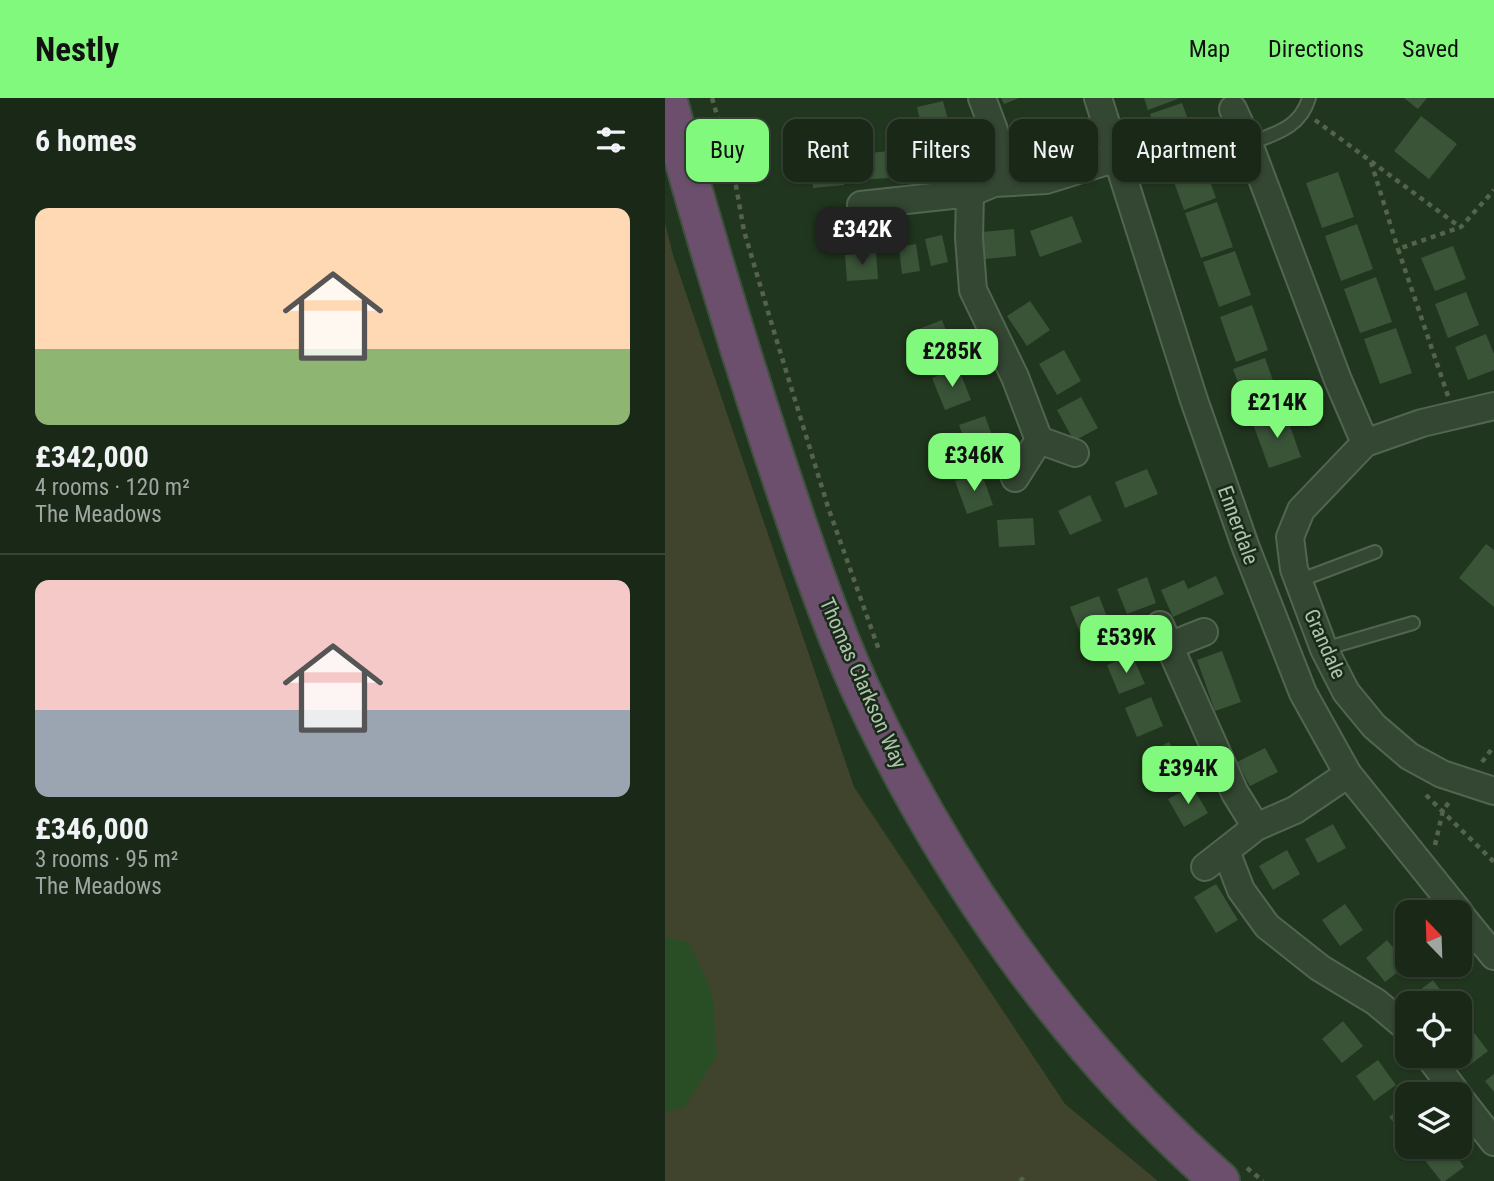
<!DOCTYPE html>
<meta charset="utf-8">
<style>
:root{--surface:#192817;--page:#223020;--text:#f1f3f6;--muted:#9fa6a1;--line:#374436;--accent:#81f97c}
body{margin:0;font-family:"Roboto Condensed",sans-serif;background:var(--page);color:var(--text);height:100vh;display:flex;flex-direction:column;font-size:26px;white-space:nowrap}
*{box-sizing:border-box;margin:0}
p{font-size:23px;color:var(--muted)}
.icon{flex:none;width:38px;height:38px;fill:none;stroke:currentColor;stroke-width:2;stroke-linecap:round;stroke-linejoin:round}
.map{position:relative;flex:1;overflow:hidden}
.drawer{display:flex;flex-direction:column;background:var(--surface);width:665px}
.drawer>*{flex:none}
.guide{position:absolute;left:21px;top:21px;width:665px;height:63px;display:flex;gap:14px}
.needle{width:46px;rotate:337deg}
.tools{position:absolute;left:730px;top:802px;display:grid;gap:14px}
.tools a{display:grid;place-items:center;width:77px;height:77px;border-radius:14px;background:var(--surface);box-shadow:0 2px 5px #0004,0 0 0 2px var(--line);font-size:35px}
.price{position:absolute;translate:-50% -60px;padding:0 16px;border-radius:14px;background:var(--accent);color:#111;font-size:23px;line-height:46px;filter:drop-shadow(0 2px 4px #0008)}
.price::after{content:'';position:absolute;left:50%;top:42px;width:21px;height:16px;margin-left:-10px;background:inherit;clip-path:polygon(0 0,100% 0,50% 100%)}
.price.on{background:#222;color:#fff}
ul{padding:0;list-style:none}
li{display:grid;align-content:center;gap:14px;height:371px;padding:0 35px}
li+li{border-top:2px solid var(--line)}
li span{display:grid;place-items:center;height:217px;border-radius:14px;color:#555}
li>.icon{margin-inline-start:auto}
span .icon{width:126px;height:126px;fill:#fffc;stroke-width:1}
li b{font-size:30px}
h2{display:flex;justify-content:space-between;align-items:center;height:84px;padding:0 35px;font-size:30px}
.pill{padding:0 24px;border-radius:14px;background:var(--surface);box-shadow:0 2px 5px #0004,0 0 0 2px var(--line);font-size:24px;line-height:63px}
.pill.on{background:var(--accent);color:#111}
header{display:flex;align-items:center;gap:42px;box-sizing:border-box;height:98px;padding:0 35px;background:var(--accent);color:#111}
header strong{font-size:33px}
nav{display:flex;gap:38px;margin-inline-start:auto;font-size:24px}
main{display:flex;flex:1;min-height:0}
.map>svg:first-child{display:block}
.green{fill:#40442d}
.water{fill:#294e26}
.building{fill:#3a5438}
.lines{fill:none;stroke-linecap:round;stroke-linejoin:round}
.lane-casing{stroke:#516550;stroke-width:16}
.street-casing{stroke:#516550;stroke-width:30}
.highway-casing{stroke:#3e513d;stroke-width:42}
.path{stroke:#56634b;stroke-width:4.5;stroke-dasharray:5 5;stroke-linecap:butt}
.lane{stroke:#344732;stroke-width:12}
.street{stroke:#344732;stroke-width:26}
.highway{stroke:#6b4f6d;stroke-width:38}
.labels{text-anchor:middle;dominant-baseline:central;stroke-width:5;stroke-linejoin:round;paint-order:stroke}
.street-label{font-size:21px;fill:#adc4ac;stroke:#192b18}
</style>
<header>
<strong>Nestly</strong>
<nav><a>Map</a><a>Directions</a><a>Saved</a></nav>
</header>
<main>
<section class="drawer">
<h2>6 homes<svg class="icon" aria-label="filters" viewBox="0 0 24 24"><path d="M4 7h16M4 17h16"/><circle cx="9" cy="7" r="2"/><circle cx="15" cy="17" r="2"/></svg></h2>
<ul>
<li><span style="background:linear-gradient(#ffd9b3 65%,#8fb573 0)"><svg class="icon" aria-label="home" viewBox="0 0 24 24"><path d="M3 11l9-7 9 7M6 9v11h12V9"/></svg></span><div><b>£342,000</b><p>4 rooms · 120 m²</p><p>The Meadows</p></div></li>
<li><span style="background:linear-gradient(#f6c9c9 60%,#9aa5b1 0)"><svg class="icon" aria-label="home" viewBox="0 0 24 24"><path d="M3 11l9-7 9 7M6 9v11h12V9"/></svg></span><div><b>£346,000</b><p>3 rooms · 95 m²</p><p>The Meadows</p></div></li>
</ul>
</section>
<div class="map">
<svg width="829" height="1083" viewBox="0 0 829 1083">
<rect width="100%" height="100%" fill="#21361f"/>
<!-- green -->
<path class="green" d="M 0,125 L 8,157 L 189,689 L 400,1006 L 493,1083 L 0,1083 Z"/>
<!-- water -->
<path class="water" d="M 0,839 L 24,845 L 47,894 L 52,957 L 20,1009 L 0,1014 Z"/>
<!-- building -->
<path class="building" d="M 336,0 L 354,0 L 339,6 Z
M 479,0 L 515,0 L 483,12 Z
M 739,0 L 762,0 L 753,11 Z
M 278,3 L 286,33 L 259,40 L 252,9 Z
M 517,5 L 533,49 L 500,61 L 485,16 Z
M 756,18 L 792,46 L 764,81 L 729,53 Z
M 382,20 L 392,46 L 350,62 L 340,35 Z
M 236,52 L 238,79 L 195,82 L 193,56 Z
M 297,53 L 302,71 L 276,79 L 270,62 Z
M 535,56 L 551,100 L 519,112 L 503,67 Z
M 177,60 L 179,87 L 148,90 L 146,63 Z
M 673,74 L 689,119 L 657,130 L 641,85 Z
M 552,104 L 568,149 L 536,160 L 520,115 Z
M 407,118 L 417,144 L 375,159 L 365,133 Z
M 692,126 L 708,171 L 676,183 L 660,138 Z
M 349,131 L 351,158 L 320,161 L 317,134 Z
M 277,137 L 283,164 L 266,168 L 260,141 Z
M 251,146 L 255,173 L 237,176 L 234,149 Z
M 788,148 L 801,181 L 770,193 L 756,160 Z
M 570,153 L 586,197 L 554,209 L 538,164 Z
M 211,154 L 213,181 L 182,183 L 180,157 Z
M 711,179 L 727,224 L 695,235 L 679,191 Z
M 801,194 L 814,227 L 783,240 L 770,206 Z
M 365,203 L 385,232 L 362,248 L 342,218 Z
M 587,207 L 603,252 L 571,264 L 555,219 Z
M 277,222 L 290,255 L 264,265 L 251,232 Z
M 731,230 L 747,275 L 715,286 L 699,241 Z
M 821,236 L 829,256 L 829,272 L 803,282 L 790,249 Z
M 399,252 L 416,283 L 392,297 L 374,266 Z
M 600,260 L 616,305 L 584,316 L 568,271 Z
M 293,269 L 306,302 L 280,312 L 267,280 Z
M 416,299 L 433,330 L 409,343 L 392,312 Z
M 620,314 L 636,359 L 604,370 L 588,326 Z
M 320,318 L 332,351 L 306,360 L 294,327 Z
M 482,371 L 493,396 L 460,410 L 450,384 Z
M 316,374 L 328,407 L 302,416 L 290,383 Z
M 425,397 L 437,423 L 405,437 L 393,413 Z
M 368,420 L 370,447 L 334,449 L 332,422 Z
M 821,446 L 829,452 L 829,509 L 794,480 Z
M 551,478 L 559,496 L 508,519 L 496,492 L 519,482 L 523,491 Z
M 482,479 L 491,505 L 462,516 L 452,491 Z
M 434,498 L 444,524 L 415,535 L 405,509 Z
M 557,553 L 576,604 L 550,613 L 532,562 Z
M 467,557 L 480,586 L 454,596 L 442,567 Z
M 486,599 L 498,628 L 472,639 L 460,610 Z
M 504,644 L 519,672 L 495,685 L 480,657 Z
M 600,650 L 613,674 L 585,688 L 572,664 Z
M 527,688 L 543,715 L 519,729 L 503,701 Z
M 668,726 L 681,750 L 653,765 L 640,741 Z
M 622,752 L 635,776 L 608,792 L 594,768 Z
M 551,786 L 573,822 L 551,835 L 529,799 Z
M 680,806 L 698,832 L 675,848 L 657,822 Z
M 722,842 L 742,867 L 720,884 L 701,860 Z
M 768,882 L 785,905 L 751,905 L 746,899 Z
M 678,923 L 698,948 L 677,965 L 657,941 Z
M 804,928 L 823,953 L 801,970 L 792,957 L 794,957 L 794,935 Z
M 713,962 L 731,987 L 709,1003 L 691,978 Z
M 829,976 L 829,994 L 820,983 Z
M 742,1004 L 742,1040 L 724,1019 Z
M 774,1048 L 784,1048 L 799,1069 L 780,1083 L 776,1083 L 758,1060 Z"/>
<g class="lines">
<defs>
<path id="lane" d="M 584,46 C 611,35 635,30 644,0
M 633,483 L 710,454
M 659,551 L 748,525"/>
<path id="street" d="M 317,0 L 329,32 L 329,85
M 433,0 L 529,302 L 581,450 L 638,595 L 683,676 L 794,814
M 568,11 L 584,46 L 673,282 L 700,345
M 305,95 L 304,140 L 308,192 L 350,279 L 374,342
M 196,107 L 305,95 L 329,85 L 381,82 L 452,60
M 829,308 L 757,325 L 700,345 L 636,412 L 625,439 L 629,471 L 659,551 L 681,594 L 709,628 L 744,658 L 777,676 L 829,693
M 350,380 L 374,342 L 410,355
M 495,527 L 570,695 L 591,729
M 506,547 L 539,534
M 561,753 L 576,792 L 602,828 L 655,870 L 711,904 L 742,930
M 540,769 L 591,729 L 630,712 L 683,676
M 794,815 L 829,858
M 763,957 L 792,996
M 794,999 L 829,1044"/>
<path id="highway" d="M 2,0 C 34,118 69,235 107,351 C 134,432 160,512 195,590 C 281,776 401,947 555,1083"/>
</defs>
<!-- lane casing -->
<use href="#lane" class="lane-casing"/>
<!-- street casing -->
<use href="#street" class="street-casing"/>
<!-- highway casing -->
<use href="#highway" class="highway-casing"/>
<!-- path -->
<path class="path" d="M 47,0 L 68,71 L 79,133 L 110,237 L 163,409 L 214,552
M 650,22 L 795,129
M 706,64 L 733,151
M 783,298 L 733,151 L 796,129 L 829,92
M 817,664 L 829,648
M 761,697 L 829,764
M 770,747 L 778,712 L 785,703
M 582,1070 L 598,1083
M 355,1083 L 357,1081 L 359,1083"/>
<!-- lane -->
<use href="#lane" class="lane"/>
<!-- street -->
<use href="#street" class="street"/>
<!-- highway -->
<use href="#highway" class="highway"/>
</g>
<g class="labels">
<!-- street labels -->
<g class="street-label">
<text transform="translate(573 427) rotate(70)">Ennerdale</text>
<text transform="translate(660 546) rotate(66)">Grandale</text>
<text transform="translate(198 585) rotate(66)">Thomas Clarkson Way</text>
</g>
</g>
</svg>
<div class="tools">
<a><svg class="needle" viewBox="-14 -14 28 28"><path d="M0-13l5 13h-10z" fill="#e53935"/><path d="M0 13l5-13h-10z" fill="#9fa6a1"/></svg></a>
<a><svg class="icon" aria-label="locate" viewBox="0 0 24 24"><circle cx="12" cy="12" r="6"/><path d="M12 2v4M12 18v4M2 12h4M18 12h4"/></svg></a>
<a><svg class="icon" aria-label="layers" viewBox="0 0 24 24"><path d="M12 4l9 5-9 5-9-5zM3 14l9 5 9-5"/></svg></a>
</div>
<b class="price on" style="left:197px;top:169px">£342K</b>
<b class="price" style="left:287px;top:291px">£285K</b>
<b class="price" style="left:612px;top:342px">£214K</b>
<b class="price" style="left:309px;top:395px">£346K</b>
<b class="price" style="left:461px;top:577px">£539K</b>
<b class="price" style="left:523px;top:708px">£394K</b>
<div class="guide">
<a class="pill on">Buy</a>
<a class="pill">Rent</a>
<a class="pill">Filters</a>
<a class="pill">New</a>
<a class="pill">Apartment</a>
</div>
</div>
</main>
